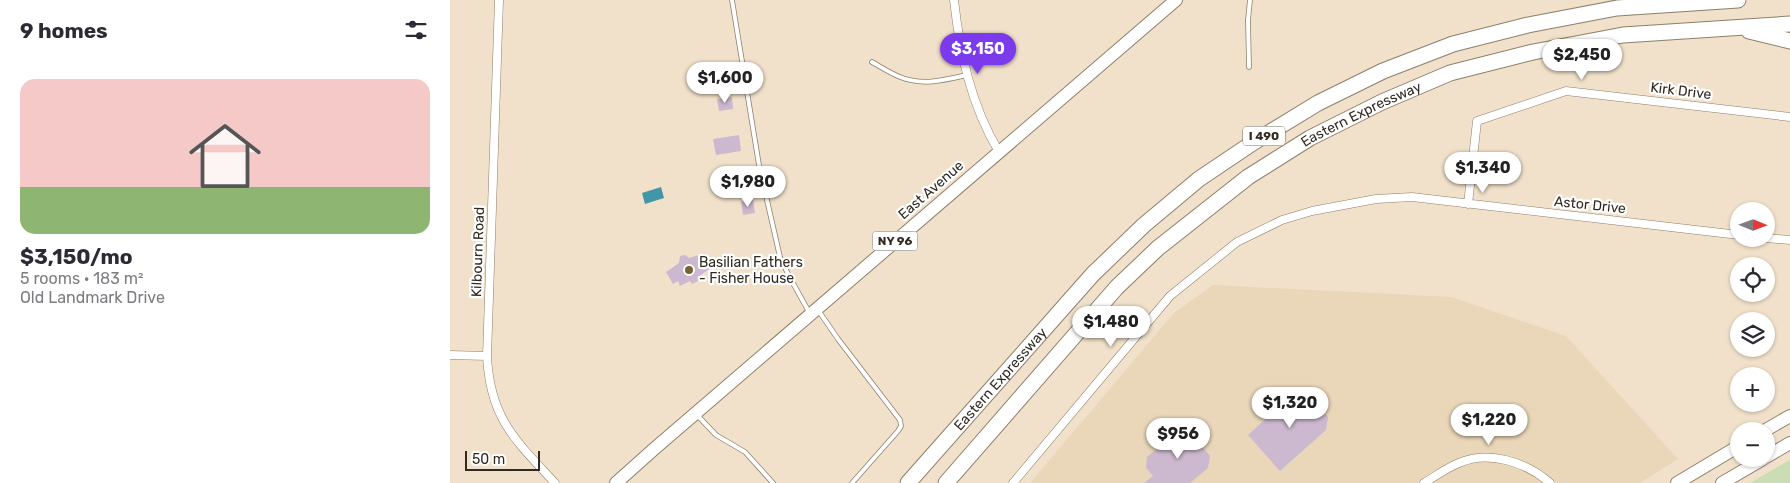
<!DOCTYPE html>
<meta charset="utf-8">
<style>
:root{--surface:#fff;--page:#f7f7f7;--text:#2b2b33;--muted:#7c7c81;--accent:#7c3aed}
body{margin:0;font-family:Rubik,sans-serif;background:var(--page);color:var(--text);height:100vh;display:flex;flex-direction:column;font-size:19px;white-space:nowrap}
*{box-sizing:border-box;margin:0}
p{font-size:16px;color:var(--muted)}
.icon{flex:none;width:28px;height:28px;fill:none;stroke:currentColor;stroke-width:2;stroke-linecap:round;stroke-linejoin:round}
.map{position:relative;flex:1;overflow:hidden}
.details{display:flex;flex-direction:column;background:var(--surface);width:450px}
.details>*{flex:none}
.needle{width:32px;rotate:91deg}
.controls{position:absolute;left:1280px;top:202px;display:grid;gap:10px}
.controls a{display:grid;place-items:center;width:45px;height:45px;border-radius:50%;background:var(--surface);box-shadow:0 1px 4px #0004;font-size:25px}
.scale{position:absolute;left:15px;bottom:12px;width:75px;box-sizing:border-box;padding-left:5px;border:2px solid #302a21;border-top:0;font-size:14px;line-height:18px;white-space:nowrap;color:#302a21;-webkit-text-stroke:4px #fff;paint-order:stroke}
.price{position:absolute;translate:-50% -42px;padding:0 11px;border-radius:18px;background:#fff;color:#222;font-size:16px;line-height:32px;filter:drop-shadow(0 1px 2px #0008)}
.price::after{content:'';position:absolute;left:50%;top:30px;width:15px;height:11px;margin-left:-8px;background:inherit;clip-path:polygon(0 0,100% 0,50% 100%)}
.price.selected{background:var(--accent);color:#fff}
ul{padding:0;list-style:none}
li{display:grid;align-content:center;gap:10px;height:265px;padding:0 20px}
li span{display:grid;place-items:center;height:155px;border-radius:15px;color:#555}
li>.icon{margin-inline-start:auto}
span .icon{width:90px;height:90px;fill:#fffc;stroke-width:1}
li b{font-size:21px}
h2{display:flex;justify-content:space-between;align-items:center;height:60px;padding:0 20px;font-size:21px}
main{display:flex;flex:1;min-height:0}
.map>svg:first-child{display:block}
.built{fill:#ead6b8}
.green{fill:#caddb4}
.water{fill:#4197a7}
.building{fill:#cdb9cf}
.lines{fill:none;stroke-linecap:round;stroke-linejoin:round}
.service-casing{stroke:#8e7f6a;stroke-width:5.5}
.minor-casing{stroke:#8e7f6a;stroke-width:9}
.primary-casing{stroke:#8e7f6a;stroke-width:14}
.motorway-casing{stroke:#8e7f6a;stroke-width:17}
.service{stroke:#fff;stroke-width:4}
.minor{stroke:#fff;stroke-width:8}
.primary{stroke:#fff;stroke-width:12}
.motorway{stroke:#fff;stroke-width:15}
.poi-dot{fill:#786332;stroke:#fff;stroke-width:2}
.labels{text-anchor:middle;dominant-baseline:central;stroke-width:4.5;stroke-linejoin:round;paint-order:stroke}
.shield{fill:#fff;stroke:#6e6a64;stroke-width:1}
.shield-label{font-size:12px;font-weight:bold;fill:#302a21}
.street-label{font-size:14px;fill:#302a21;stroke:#fff}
.poi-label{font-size:14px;fill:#302a21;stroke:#fff;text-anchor:start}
</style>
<main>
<section class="details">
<h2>9 homes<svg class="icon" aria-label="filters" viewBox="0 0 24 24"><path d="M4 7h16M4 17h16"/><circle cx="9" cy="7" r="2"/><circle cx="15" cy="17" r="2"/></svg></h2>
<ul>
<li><span style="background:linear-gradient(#f6c9c9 70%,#8fb573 0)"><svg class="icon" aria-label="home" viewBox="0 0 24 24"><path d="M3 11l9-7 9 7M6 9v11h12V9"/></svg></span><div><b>$3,150/mo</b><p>5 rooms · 183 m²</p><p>Old Landmark Drive</p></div></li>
</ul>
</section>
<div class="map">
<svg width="1340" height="483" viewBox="0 0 1340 483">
<rect width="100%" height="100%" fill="#f2e1ca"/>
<!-- built -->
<path class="built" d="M 763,285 L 1001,297 L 1116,336 L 1228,459 L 1190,483 L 580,483 L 724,313 Z"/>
<!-- green -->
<path class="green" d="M 1340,460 L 1340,483 L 1300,483 L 1336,462 Z"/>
<!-- water -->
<path class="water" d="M 211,187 L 214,198 L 195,204 L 192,193 Z"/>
<!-- building -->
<path class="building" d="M 282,97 L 283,109 L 269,111 L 267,99 Z
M 289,135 L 291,151 L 266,155 L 263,139 Z
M 303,200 L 305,213 L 293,215 L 291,202 Z
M 255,253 L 262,267 L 248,277 L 250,280 L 242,284 L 240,281 L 230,286 L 228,281 L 223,284 L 216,272 L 229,263 L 230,256 L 235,255 L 239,258 Z
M 845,392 L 854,392 L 878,417 L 876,430 L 830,471 L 798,435 Z
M 727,432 L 742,434 L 760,456 L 758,468 L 740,483 L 694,483 L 703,476 L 696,468 L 697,457 Z"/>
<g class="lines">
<defs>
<path id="service" d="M 282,0 L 309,165 L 330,257 L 339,276 L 359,312
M 422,62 C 431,67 440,73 450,77 C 472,86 495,80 517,75
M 799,67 L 798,20 L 800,0
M 368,310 L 388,339 L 450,420 L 451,426 L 448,431 L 402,483
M 247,415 L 266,435 L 295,452 L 323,483"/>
<path id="minor" d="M 49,0 L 37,356 C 40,418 65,440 105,483
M 504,0 C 510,54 521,105 549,152
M 1018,204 L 1027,121 L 1116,91 L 1340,117
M 1316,238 L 1340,240
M 0,355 L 37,356
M 563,483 L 720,296 L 787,242 L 832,220 L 862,211 L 926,199 L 962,197 L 1289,235
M 974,483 C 986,476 996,468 1009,463 C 1039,450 1076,462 1100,483"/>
<path id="primary" d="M 1314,431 L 1340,416
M 1316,457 L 1340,443
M 166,483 L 204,449 L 726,0
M 1227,483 L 1289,446
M 1272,483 L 1313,459"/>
<g id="motorway">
<path d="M 1299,31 L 1340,41"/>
<path id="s1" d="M 458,483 L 643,274 L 694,225 L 749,179 L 804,142 L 868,103 L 933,71 L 1003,44 L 1078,25 L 1167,8 L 1288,0"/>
<path id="s2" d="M 496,483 L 667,287 L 708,248 L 798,177 L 860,138 L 932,102 L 1000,73 L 1083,52 L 1173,35 L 1340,24"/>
</g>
</defs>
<!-- service casing -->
<use href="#service" class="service-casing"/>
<!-- minor casing -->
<use href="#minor" class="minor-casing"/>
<!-- primary casing -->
<use href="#primary" class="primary-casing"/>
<!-- motorway casing -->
<use href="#motorway" class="motorway-casing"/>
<!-- service -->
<use href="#service" class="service"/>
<!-- minor -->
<use href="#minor" class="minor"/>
<!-- primary -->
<use href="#primary" class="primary"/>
<!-- motorway -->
<use href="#motorway" class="motorway"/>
</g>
<!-- markers -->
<circle class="poi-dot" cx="239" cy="270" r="5"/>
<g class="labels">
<!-- shield labels -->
<g class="shield">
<rect x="793" y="126.5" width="42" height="19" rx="4"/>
<rect x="422.5" y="231.5" width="45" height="19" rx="4"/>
</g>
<g class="shield-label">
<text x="814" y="136">I 490</text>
<text x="445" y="241">NY 96</text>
</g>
<!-- street labels -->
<g class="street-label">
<text transform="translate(1231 91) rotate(7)">Kirk Drive</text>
<text stroke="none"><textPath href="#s2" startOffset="561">Eastern Expressway</textPath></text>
<text transform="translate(481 190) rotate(-41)">East Avenue</text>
<text transform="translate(1140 205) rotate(6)">Astor Drive</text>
<text transform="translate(28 252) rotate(-88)">Kilbourn Road</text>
<text stroke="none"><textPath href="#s1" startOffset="139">Eastern Expressway</textPath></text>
</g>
<!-- poi labels -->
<g class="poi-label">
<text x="249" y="262">Basilian Fathers<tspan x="249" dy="16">- Fisher House</tspan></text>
</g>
</g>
</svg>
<div class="controls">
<a><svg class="needle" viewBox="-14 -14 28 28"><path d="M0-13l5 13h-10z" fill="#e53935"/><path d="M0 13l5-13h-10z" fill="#7c7c81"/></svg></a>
<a><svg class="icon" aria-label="locate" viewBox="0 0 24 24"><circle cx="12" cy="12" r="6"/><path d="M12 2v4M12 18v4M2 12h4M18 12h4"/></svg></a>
<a><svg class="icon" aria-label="layers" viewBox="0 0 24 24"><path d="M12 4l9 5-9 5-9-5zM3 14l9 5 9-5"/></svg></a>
<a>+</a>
<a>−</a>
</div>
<div class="scale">50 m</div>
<b class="price selected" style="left:528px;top:75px">$3,150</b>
<b class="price" style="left:1132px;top:81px">$2,450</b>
<b class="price" style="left:275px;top:104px">$1,600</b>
<b class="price" style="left:1033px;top:194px">$1,340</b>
<b class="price" style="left:298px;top:208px">$1,980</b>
<b class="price" style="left:661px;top:348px">$1,480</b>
<b class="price" style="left:840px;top:429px">$1,320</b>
<b class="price" style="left:1039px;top:446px">$1,220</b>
<b class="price" style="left:728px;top:460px">$956</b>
</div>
</main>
